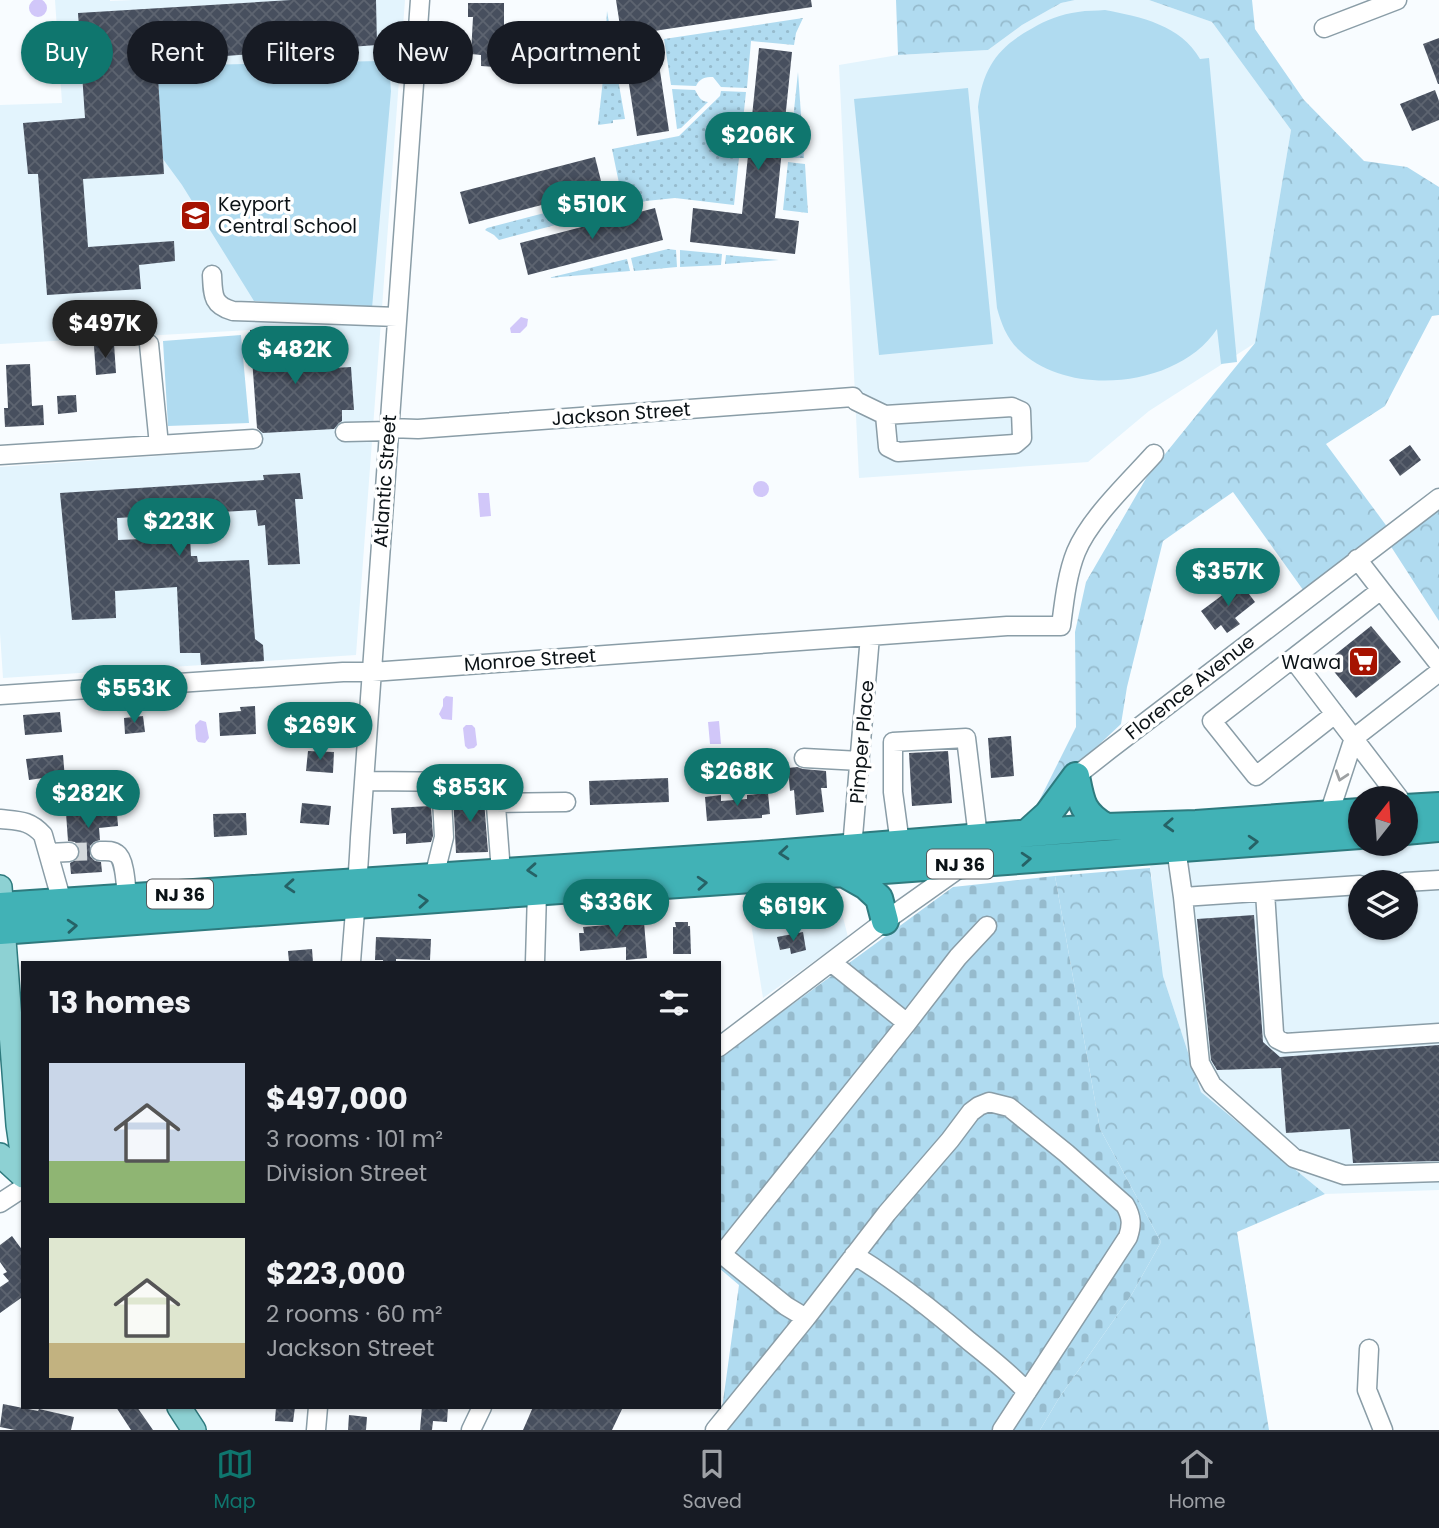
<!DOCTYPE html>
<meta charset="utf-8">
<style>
:root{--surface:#171b24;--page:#242831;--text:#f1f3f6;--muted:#9ea1a6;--line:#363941;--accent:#0f766e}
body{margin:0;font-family:Poppins,sans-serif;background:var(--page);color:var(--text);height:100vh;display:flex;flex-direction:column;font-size:26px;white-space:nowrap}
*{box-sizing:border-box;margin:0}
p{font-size:23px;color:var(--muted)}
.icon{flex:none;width:38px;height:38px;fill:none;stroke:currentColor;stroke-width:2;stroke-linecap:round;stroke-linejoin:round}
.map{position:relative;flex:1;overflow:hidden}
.details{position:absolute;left:21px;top:961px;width:700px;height:448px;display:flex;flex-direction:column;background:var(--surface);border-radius:0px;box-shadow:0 2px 5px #0004}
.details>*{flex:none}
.guide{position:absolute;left:21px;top:21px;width:700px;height:63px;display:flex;gap:14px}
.needle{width:46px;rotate:17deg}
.buttons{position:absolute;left:1348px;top:786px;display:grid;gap:14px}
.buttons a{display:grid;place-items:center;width:70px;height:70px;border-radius:50%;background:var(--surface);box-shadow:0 2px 5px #0004;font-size:35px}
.price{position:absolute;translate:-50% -60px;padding:0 16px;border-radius:24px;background:var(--accent);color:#fff;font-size:23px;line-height:46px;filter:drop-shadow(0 2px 4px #0008)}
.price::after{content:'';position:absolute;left:50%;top:42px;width:21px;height:16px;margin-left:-10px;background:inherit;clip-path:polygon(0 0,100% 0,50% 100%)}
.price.selected{background:#222;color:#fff}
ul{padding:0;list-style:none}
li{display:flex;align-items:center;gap:21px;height:175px;padding:0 28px}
li span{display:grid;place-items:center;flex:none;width:196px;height:140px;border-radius:0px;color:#555}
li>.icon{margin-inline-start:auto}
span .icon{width:84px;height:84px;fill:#fffc;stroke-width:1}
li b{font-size:30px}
h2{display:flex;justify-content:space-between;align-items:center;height:84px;padding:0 28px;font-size:30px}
.chip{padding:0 24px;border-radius:32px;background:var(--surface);box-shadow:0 2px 5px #0004;font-size:24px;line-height:63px}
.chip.selected{background:var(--accent);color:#fff}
.menu{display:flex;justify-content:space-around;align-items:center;height:98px;border-top:2px solid var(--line);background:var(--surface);font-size:19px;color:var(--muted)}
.menu a{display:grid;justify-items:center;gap:4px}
.menu .selected{color:var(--accent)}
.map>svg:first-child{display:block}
.built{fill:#e3f4fd;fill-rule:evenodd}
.grass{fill:url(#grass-dots)}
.forest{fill:url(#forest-crowns)}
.cemetery{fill:url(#cemetery-stones)}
.pitch{fill:#b0dbf0}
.water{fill:#d1c7f9}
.building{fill:url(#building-cross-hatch)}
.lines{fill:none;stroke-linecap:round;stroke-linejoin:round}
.minor-tunnel{stroke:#d4d9dc;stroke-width:18;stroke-dasharray:18 9;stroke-linecap:butt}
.minor-casing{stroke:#8a9da7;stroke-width:21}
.major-casing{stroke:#2e7a7e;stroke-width:26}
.highway-casing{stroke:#2e7a7e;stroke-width:30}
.minor{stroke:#fff;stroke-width:18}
.major{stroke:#8dd1d3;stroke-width:23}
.highway{stroke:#41b2b6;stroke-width:26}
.oneway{stroke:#9da0a2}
.oneway2{stroke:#266266}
.labels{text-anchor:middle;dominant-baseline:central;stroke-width:7;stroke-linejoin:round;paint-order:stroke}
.shield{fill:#fff;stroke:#54595c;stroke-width:2}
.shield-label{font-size:18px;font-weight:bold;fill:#0b1216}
.poi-label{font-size:19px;fill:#0b1216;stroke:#fff;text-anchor:start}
.street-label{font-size:19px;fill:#0b1216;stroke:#fff}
</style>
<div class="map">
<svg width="1439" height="1430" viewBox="0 0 1439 1430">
<defs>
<pattern id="grass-dots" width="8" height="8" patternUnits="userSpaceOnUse" patternTransform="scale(1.75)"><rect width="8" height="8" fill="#b0dbf0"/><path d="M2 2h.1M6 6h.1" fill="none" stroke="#96bbcd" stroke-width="1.8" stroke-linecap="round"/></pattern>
<pattern id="forest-crowns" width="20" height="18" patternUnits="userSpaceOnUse" patternTransform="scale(1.75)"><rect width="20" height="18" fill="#b0dbf0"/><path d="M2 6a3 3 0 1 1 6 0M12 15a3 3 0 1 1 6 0" fill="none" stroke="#96bbcd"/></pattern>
<pattern id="cemetery-stones" width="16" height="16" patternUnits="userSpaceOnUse" patternTransform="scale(1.75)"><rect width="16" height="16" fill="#b0dbf0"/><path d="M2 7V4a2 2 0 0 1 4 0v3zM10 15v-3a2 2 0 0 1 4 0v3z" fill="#96bbcd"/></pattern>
<pattern id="building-cross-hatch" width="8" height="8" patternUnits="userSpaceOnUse" patternTransform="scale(1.75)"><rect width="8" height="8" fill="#474f5e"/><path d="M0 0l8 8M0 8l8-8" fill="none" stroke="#5d6470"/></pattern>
</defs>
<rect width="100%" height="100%" fill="#f8fcff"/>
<!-- built -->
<path class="built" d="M 55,0 L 110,0 L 110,1 L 133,0 L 405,0 L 356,655 L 3,678 L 0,633 L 0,467 L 260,449 L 250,330 L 0,344 L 0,105 L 62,103 Z
M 1075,0 L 1149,0 L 1212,22 L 1291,130 L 1255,343 L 1149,411 L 1088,462 L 859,478 L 839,65 L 898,55 L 988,50 L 1022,25 L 1061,3 Z
M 1439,843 L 1439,1190 L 1325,1194 L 1201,1092 L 1163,976 L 1150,864 ZM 1360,882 L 1405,882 L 1405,928 L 1360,928 Z
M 838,897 L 848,937 L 763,998 L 748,905 Z"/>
<!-- grass -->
<path class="grass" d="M 607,11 L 616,64 L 604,66 Z
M 803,18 L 796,33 L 794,45 L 751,41 L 747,88 L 721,87 L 713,77 C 705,77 700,78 696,86 L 671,85 L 664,39 Z
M 616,68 L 625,119 L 613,120 L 613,123 L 598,125 L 604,70 Z
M 798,72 L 804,158 L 789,158 Z
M 672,89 L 695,90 C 699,97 700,101 708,102 L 681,128 L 677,129 Z
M 721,91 L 746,92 L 734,205 L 675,198 L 646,201 L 606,211 L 602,198 L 621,193 L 612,149 L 679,136 L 720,96 Z
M 788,162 L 805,164 L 808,213 L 783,210 Z
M 598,199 L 601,213 L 499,240 L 494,235 L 485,230 L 487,228 Z
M 668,249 L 676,250 L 677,267 L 634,271 L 631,258 Z
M 680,250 L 722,254 L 721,265 L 680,267 Z
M 726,255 L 779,260 L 725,264 Z
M 627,259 L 630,271 L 548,278 Z"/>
<!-- forest -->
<path class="forest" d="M 896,0 L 1075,0 L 1061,3 L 1022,25 L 988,50 L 898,55 Z
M 1149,0 L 1252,0 L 1255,29 L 1304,100 L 1364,161 L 1407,167 L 1439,187 L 1439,315 L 1432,316 L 1385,406 L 1326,444 L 1391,532 L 1439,497 L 1439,621 L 1390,545 L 1306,594 L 1233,492 L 1163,541 L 1127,687 L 1121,724 L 1039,801 L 1076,727 L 1075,632 L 1086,582 L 1148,475 L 1255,343 L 1291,130 L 1212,22 Z
M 1150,868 L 1163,976 L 1201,1092 L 1325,1194 L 1237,1232 L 1269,1430 L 1040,1430 L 1059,1398 L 1132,1294 L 1161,1242 L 1100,1129 L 1055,876 Z"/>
<!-- cemetery -->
<path class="cemetery" d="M 1055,876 L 1100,1129 L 1161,1242 L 1132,1294 L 1059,1398 L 1040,1430 L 709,1430 L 721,1416 L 739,1285 L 719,1268 L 719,1058 L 953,887 Z"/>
<!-- pitch -->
<path class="pitch" d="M 1105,10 C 1141,17 1181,25 1200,59 L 1209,58 L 1237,362 L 1221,364 L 1217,329 C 1179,387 1069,399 1019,350 C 1007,339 1001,323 997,308 L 978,107 C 983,68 998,47 1031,29 C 1046,20 1061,14 1078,12 C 1087,10 1096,11 1105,10 Z
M 379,61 C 391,71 390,76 391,91 L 372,308 L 254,301 L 182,185 L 163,159 L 157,66 Z
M 968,88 L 993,344 L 879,355 L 854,99 Z
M 241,335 L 249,423 L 168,426 L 163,341 Z"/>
<!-- water -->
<path class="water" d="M29 8a9 9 0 1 1 18 0a9 9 0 1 1-18 0Z
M 40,30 L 44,30 L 48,33 L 49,53 C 44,56 42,56 37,53 L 36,33 Z
M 521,317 L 528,319 L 527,326 L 520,333 L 511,333 L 510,328 Z
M753 489a8 8 0 1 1 16 0a8 8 0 1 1-16 0Z
M 478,493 L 489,493 L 491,516 L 480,517 Z
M 446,696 L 453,697 L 452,720 L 442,719 L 439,714 L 443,706 L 443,699 Z
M 200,720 L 206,722 L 209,738 L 205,743 L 198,742 L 196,739 L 195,725 Z
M 719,721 L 721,744 L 710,744 L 708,722 Z
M 466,725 L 472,725 L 475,728 L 477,745 L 474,748 L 468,749 L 465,746 L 463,728 Z"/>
<!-- building -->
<path class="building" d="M 291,0 L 376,0 L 377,45 L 157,61 L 164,174 L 83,179 L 88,247 L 174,241 L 175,261 L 139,265 L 141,289 L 47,295 L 38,174 L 28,174 L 23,123 L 85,118 L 78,13 Z
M 616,0 L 811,0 L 812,7 L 654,31 L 669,131 L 637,136 Z
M 468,3 L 504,3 L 504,41 L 511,41 L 509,68 L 481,66 L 481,55 L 471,54 L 473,17 L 468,17 Z
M 1439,38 L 1439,84 L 1438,84 L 1423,44 Z
M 759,48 L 792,52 L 775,218 L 799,221 L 795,254 L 690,242 L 693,208 L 742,214 Z
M 1435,90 L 1439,101 L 1439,120 L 1412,131 L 1400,104 Z
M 595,157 L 603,189 L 469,224 L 460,192 Z
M 655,208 L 663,240 L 528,275 L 520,243 Z
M 296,327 L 299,370 L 351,367 L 354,410 L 342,410 L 342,421 L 339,423 L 334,429 L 263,433 L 257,428 L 250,330 Z
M 114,344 L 116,373 L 96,375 L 94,346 Z
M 30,364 L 32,406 L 43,405 L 44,425 L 5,427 L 4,408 L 8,408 L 6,365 Z
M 76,395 L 77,412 L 58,414 L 57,396 Z
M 1410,445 L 1421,460 L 1400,476 L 1389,460 Z
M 300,473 L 303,499 L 295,499 L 300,564 L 268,565 L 265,525 L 258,526 L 256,510 L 117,518 L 118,540 L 190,537 L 191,556 L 197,556 L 198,562 L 249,560 L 255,639 L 263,645 L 264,661 L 201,665 L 200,653 L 180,653 L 177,587 L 115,591 L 116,618 L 72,620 L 60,493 L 264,480 L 263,475 Z
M 1240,582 L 1255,602 L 1235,618 L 1240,624 L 1227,633 L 1221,625 L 1215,630 L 1201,611 Z
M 1371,626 L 1401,662 L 1356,698 L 1326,662 Z
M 311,703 L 337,706 L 335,726 L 309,723 Z
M 255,706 L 256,734 L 220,736 L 219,713 L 241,711 L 240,707 Z
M 60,712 L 62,732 L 25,735 L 23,715 Z
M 143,716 L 145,732 L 125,734 L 124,718 Z
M 276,726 L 291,727 L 290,743 L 275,742 Z
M 1011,736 L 1014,776 L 991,778 L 988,738 Z
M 308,751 L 334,752 L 333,773 L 306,771 Z
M 948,751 L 952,803 L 912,806 L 909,753 Z
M 63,755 L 65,779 L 43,781 L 43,778 L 29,780 L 26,759 Z
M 797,767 L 803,769 L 826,771 L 827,788 L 821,788 L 824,812 L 796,815 L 794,790 L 790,791 L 788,768 Z
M 668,778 L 669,802 L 590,805 L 589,781 Z
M 768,793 L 770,814 L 762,815 L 762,818 L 707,821 L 705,797 L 721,795 L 721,801 L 747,799 L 747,795 Z
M 472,794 L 480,798 L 480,800 L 484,800 L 488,852 L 456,853 L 453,795 Z
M 85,797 L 86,803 L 116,801 L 118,826 L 99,828 L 100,840 L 94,842 L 90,846 L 90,856 L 95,861 L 101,862 L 102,872 L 71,874 L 70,863 L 79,858 L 80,851 L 75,842 L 68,841 L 65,799 Z
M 302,803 L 331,806 L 329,825 L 300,823 Z
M 431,806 L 433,836 L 431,842 L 406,844 L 406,833 L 393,834 L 391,808 Z
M 246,813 L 247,835 L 214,837 L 213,814 Z
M 1254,915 L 1263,1042 L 1280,1057 L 1439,1045 L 1439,1161 L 1353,1163 L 1350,1129 L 1286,1133 L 1281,1068 L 1217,1070 L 1211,1060 L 1197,919 Z
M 644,922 L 647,958 L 626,960 L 626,947 L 580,951 L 579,933 L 584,933 L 583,927 Z
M 675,922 L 688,922 L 688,926 L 690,926 L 691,954 L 673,954 L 673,927 L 676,927 Z
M 803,932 L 806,950 L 791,954 L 790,948 L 780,950 L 777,937 Z
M 376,937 L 431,939 L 430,960 L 396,959 L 396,962 L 383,962 L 383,960 L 375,960 Z
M 312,949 L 313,962 L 289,962 L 288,951 Z
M 12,1236 L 23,1251 L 23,1300 L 21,1298 L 0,1313 L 0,1287 L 9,1281 L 3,1274 L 7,1272 L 0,1262 L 0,1245 Z
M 3,1404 L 38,1411 L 39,1409 L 74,1417 L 71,1430 L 15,1430 L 0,1427 Z
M 116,1407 L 137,1407 L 153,1430 L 131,1430 Z
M 276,1407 L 295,1407 L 293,1422 L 275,1421 Z
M 422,1407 L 448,1407 L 447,1422 L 433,1421 L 432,1430 L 420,1430 Z
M 533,1407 L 623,1407 L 612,1430 L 523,1430 Z
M 349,1415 L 367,1417 L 366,1430 L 348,1430 Z"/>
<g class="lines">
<!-- minor-tunnel -->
<path class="minor-tunnel" d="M 69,852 L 100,851"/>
<defs>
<path id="minor" d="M 1324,28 L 1397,0
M 212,275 C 213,295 212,305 233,311 L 397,317
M 149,344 L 159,445
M 389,428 L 418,429 L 853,397 L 856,401 L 885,415 L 1012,407 L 1021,411 L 1022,438 L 1015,444 L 898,452 L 888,447 L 885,415
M 345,432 L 389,431
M 0,455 L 253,439
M 1357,559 L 1381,590
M 1293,659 L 1399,798
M 0,695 L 343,672 L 372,672 L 1007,626 L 1061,626 C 1064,603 1067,574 1076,552 C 1090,518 1129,482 1154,454
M 1335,714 L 1256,776 L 1212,721 L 1381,590 L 1439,664
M 804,758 L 860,761
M 1076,776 L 1109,750 L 1439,498
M 364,781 L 473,782 L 495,793 L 501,872
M 496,803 L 566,802
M 1329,814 L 1354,738 L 1439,672
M 0,819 C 19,821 30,820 43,835 L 62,902
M 900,844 L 893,792 L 893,742 L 966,738 L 978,837
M 852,848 L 870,636
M 1176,848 L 1183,897 L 1200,1063 L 1212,1085 L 1294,1158 L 1344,1175 L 1439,1172
M 100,851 C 106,851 112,850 117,854 C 125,859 126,888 127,897
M 49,853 L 69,852
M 434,877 L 444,837 L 441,780
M 1405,882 L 1439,880
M 1265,892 L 1274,1033 L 1277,1039 L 1285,1043 L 1439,1033
M 1183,897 L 1360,885
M 351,962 C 354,921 358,880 360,838 L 420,0
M 535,962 L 537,892
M 831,962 L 907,1023
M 719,1047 L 885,921 L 964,865
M 0,1203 L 23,1188
M 719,1252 L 786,1306 L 806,1318
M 722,1254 L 907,1023 L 958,957 L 987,926
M 854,1255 C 895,1280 933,1310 969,1341 C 989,1357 1010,1373 1027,1392
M 1369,1349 L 1367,1390 L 1383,1430
M 316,1430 L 318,1407
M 471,1430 L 482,1407
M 715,1430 L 806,1318 L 887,1213 L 950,1140 L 971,1112 L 979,1106 L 989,1102 L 1009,1107 L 1066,1153 L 1125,1205 C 1132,1217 1132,1225 1128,1237 L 1002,1430"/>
<path id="major" d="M 0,887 L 18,1125 L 23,1159
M 0,1155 L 23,1176
M 179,1407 L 194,1430"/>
<path id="highway" d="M 1076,776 C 1081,802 1082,813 1106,827
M 1405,808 L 1439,806
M 1405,831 L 1439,828
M 1027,833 L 1048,814 L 1076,776
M 843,873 L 866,886 L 879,898 L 885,921
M 0,906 L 759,855 L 1106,827 L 1196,824 L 1360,812
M 0,931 L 560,890 L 650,886 L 843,873 L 1360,835"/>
</defs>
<!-- minor casing -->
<use href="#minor" class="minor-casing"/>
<!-- major casing -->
<use href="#major" class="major-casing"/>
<!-- highway casing -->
<use href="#highway" class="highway-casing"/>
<!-- minor -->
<use href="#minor" class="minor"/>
<!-- major -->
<use href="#major" class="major"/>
<!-- highway -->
<use href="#highway" class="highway"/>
</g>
<!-- one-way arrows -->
<defs><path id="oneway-chevron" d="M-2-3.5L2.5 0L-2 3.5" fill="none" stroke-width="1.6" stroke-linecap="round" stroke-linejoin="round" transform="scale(1.75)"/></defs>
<use class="oneway" href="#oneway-chevron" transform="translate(1341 776) rotate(108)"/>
<g class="oneway2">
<use href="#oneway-chevron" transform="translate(1169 825) rotate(177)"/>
<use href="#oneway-chevron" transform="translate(1253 842) rotate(-4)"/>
<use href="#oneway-chevron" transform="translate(784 853) rotate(175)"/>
<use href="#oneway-chevron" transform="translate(1026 859) rotate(-4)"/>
<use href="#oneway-chevron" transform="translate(532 870) rotate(176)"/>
<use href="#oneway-chevron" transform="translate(702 883) rotate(-4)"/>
<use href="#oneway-chevron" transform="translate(290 886) rotate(176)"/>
<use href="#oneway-chevron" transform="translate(423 901) rotate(-4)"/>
<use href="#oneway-chevron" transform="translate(72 926) rotate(-4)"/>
</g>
<!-- icons -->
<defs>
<symbol id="school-square" viewBox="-11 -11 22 22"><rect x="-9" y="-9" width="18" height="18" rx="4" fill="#a61301" stroke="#fff"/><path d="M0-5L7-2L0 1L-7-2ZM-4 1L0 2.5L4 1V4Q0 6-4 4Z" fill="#fff"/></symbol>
<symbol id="supermarket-square" viewBox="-11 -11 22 22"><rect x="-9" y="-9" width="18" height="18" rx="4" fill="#a61301" stroke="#fff"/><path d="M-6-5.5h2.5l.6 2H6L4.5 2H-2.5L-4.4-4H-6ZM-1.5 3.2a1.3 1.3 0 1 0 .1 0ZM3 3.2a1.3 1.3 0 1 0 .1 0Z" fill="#fff"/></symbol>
</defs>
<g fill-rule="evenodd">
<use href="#school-square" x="178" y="198" width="35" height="35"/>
<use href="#supermarket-square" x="1346" y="644" width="35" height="35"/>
</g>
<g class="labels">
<!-- shield labels -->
<g class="shield">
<rect x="927" y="849.5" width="66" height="29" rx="5"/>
<rect x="147" y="879.5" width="66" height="29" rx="5"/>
</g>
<g class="shield-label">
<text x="960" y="864">NJ 36</text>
<text x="180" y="894">NJ 36</text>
</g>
<!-- poi labels -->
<g class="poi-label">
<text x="218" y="204">Keyport<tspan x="218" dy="22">Central School</tspan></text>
<text x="1341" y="662" text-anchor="end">Wawa</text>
</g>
<!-- street labels -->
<g class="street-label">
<text transform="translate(621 414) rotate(-4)">Jackson Street</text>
<text transform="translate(385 481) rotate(-86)">Atlantic Street</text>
<text transform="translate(530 660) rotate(-4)">Monroe Street</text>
<text transform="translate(1190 687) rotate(-38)">Florence Avenue</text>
<text transform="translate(862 742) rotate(-85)">Pimper Place</text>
</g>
</g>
</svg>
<div class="buttons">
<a><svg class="needle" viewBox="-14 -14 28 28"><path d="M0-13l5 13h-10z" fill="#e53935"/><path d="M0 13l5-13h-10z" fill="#9ea1a6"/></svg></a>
<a><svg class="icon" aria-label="layers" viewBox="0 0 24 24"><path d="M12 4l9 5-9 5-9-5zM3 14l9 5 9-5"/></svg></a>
</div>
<b class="price" style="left:758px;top:172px">$206K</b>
<b class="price" style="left:592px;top:241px">$510K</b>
<b class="price selected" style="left:105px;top:360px">$497K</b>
<b class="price" style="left:295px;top:386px">$482K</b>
<b class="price" style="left:179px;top:558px">$223K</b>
<b class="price" style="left:1228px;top:608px">$357K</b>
<b class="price" style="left:134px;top:725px">$553K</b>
<b class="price" style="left:320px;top:762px">$269K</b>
<b class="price" style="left:737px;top:808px">$268K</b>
<b class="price" style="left:470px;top:824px">$853K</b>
<b class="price" style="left:88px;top:830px">$282K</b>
<b class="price" style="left:616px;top:939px">$336K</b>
<b class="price" style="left:793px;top:943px">$619K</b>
<div class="guide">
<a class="chip selected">Buy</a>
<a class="chip">Rent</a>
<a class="chip">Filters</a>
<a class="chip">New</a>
<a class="chip">Apartment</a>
</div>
<section class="details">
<h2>13 homes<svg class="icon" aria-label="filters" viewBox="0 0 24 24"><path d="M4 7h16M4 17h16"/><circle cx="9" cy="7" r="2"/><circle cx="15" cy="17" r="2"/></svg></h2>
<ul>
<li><span style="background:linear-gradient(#c9d6e8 70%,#8fb573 0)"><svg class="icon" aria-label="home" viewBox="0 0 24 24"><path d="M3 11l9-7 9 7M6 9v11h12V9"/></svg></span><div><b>$497,000</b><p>3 rooms · 101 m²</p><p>Division Street</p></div></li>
<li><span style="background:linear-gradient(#dfe7d0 75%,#c2b280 0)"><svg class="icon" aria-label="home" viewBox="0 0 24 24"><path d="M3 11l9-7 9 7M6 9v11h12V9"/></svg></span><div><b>$223,000</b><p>2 rooms · 60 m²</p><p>Jackson Street</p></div></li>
</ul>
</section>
</div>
<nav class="menu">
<a class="selected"><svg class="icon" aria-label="map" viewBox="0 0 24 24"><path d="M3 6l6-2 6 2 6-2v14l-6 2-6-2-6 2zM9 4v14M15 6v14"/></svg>Map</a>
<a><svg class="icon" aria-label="saved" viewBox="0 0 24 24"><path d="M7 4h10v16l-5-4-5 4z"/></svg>Saved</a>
<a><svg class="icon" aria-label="home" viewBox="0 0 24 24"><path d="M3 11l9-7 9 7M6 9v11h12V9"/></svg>Home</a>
</nav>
